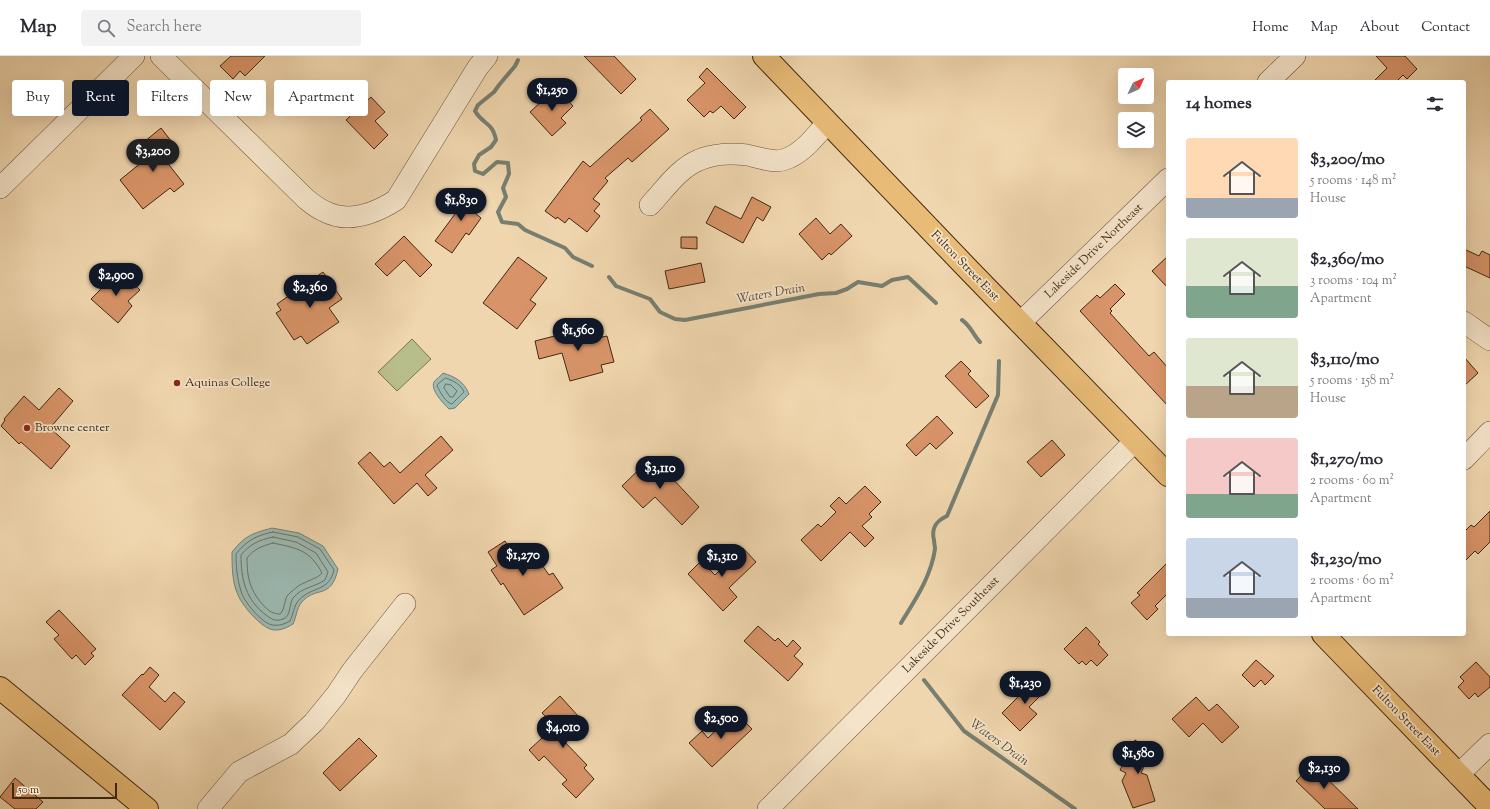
<!DOCTYPE html>
<meta charset="utf-8">
<style>
:root{--surface:#fff;--page:#f2f2f3;--text:#2b2b33;--muted:#7c7c81;--line:#e1e1e2;--accent:#111827}
body{margin:0;font-family:"Sorts Mill Goudy",serif;background:var(--page);color:var(--text);height:100vh;display:flex;flex-direction:column;font-size:15px;white-space:nowrap}
*{box-sizing:border-box;margin:0}
p{font-size:13px;color:var(--muted)}
.icon{flex:none;width:22px;height:22px;fill:none;stroke:currentColor;stroke-width:2;stroke-linecap:round;stroke-linejoin:round}
.map{position:relative;flex:1;overflow:hidden}
.drawer{position:absolute;left:1166px;top:24px;width:300px;height:556px;display:flex;flex-direction:column;background:var(--surface);border-radius:4px;box-shadow:0 4px 16px #0002}
.drawer>*{flex:none}
.guide{position:absolute;left:12px;top:24px;width:380px;height:36px;display:flex;gap:8px}
.needle{width:26px;rotate:46deg}
.fabs{position:absolute;left:1118px;top:12px;display:grid;gap:8px}
.fabs a{display:grid;place-items:center;width:36px;height:36px;border-radius:4px;background:var(--surface);box-shadow:0 4px 16px #0002;font-size:20px}
.scale{position:absolute;left:12px;bottom:10px;width:105px;box-sizing:border-box;padding-left:4px;border:2px solid #412911;border-top:0;font-size:11px;line-height:14px;white-space:nowrap;color:#412911;-webkit-text-stroke:3px #f5e4ca;paint-order:stroke}
.price{position:absolute;translate:-50% -34px;padding:0 9px;border-radius:14px;background:var(--accent);color:#fff;font-size:13px;line-height:26px;filter:drop-shadow(0 1px 2px #0008)}
.price::after{content:'';position:absolute;left:50%;top:24px;width:12px;height:9px;margin-left:-6px;background:inherit;clip-path:polygon(0 0,100% 0,50% 100%)}
.price.active{background:#222;color:#fff}
ul{padding:0;list-style:none}
li{display:flex;align-items:center;gap:12px;height:100px;padding:0 20px}
li span{display:grid;place-items:center;flex:none;width:112px;height:80px;border-radius:4px;color:#555}
li>.icon{margin-inline-start:auto}
span .icon{width:48px;height:48px;fill:#fffc;stroke-width:1}
li b{font-size:17px}
h2{display:flex;justify-content:space-between;align-items:center;height:48px;padding:0 20px;font-size:17px}
.pill{padding:0 14px;border-radius:4px;background:var(--surface);box-shadow:0 4px 16px #0002;font-size:14px;line-height:36px}
.pill.active{background:var(--accent);color:#fff}
header{display:flex;align-items:center;gap:24px;box-sizing:border-box;height:56px;padding:0 20px;background:var(--surface);border-bottom:1px solid var(--line)}
header strong{font-size:19px}
nav{display:flex;gap:22px;margin-inline-start:auto;font-size:14px}
.search{width:280px;height:36px;background:var(--page);display:flex;align-items:center;gap:10px;box-sizing:border-box;padding:0 14px;border-radius:4px;color:var(--muted);font-size:15px}
.map>svg:first-child{display:block}
.green{fill:#b8be8b;stroke:#7c744e}
.water{fill:#9bb8b1;stroke:#777f71}
.lines{fill:none;stroke-linecap:round;stroke-linejoin:round}
.shore{stroke:#6e7061;stroke-width:1}
.stream{stroke:#777f71;stroke-width:4}
.building{fill:#d89468;stroke:#412911}
.minor-casing{stroke:#6d5438;stroke-width:22}
.major-casing{stroke:#412911;stroke-width:24}
.minor{stroke:#f5e4ca;stroke-width:21}
.major{stroke:#e8bb77;stroke-width:22}
.poi-dot{fill:#8f2418;stroke:#f5e4ca;stroke-width:1.5}
.labels{text-anchor:middle;dominant-baseline:central;stroke-width:3.5;stroke-linejoin:round;paint-order:stroke}
.street-label{font-size:12px;fill:#412911;stroke:#f5e4ca}
.poi-label{font-size:12px;fill:#412911;stroke:#f5e4ca;text-anchor:start}
.water-label{font-size:13px;font-style:italic;fill:#584d39;stroke:#f5e4ca}
</style>
<header>
<strong>Map</strong>
<div class="search"><svg class="icon" aria-label="search" viewBox="0 0 24 24"><circle cx="10" cy="10" r="6"/><path d="M15 15l6 6"/></svg>Search here</div>
<nav><a>Home</a><a>Map</a><a>About</a><a>Contact</a></nav>
</header>
<div class="map">
<svg width="1490" height="753" viewBox="0 0 1490 753">
<rect width="100%" height="100%" fill="#f0d6ae"/>
<filter id="stains"><feTurbulence type="fractalNoise" baseFrequency=".005" numOctaves="4"/><feColorMatrix values="0 0 0 0 .2 0 0 0 0 .09 0 0 0 0 .02 0 0 0 .5 -.17"/></filter>
<radialGradient id="worn" r=".72"><stop offset=".6" stop-color="#630" stop-opacity="0"/><stop offset="1" stop-color="#630" stop-opacity=".3"/></radialGradient>
<!-- green -->
<path class="green" d="M 412,283 L 431,303 L 397,335 L 378,316 Z"/>
<!-- water -->
<path class="water" d="M 443,317 C 456,321 464,326 469,338 L 455,352 L 449,353 C 444,348 430,334 434,326 C 436,323 441,320 443,317 Z
M 272,472 L 299,477 L 323,490 L 338,513 C 331,545 315,529 301,547 C 297,552 296,562 293,568 C 287,572 277,576 270,573 C 259,569 242,549 238,539 C 232,526 232,510 232,496 C 246,479 251,478 272,472 Z"/>
<g class="lines">
<!-- shore -->
<path class="shore" d="M 446,322 C 453,325 461,328 464,336 L 452,348 C 445,346 441,337 437,330 L 438,328 Z
M 446,328 L 451,329 L 457,335 L 453,341 L 450,341 L 444,332 Z
M 273,476 L 298,481 L 320,493 L 334,514 C 329,536 312,530 299,544 C 294,549 293,559 290,565 C 285,568 279,570 272,569 C 262,567 243,545 241,535 C 237,523 236,510 236,498 C 246,485 257,479 273,476 Z
M 273,481 L 296,486 L 316,497 L 328,516 L 325,524 C 315,531 302,531 293,542 C 289,548 291,561 283,563 C 276,566 271,563 266,559 C 246,544 241,524 241,499 C 250,488 259,484 273,481 Z
M 273,487 C 297,492 310,494 322,517 C 319,522 303,526 297,531 C 294,534 290,536 287,540 C 284,546 285,553 280,558 C 273,558 269,555 264,550 C 250,535 247,522 247,502 C 254,493 262,490 273,487 Z"/>
<!-- stream -->
<path class="stream" d="M 518,4 L 515,10 L 499,29 L 494,36 L 478,49 L 475,55 C 483,69 492,65 496,84 L 491,91 L 479,99 L 474,108 L 475,115 L 483,118 L 497,106 L 508,107 L 509,118 L 503,132 L 506,141 L 498,156 L 502,166 L 518,168 L 525,174 L 565,192 L 573,201 L 592,210
M 609,221 L 616,230 L 650,243 L 660,256 L 675,263 L 685,264 L 819,238 L 836,237 L 847,233 L 858,226 L 882,230 L 892,224 L 908,221 L 936,247
M 962,264 C 971,270 973,279 980,286
M 901,567 C 915,544 931,521 935,493 C 935,490 934,487 934,484 C 931,472 936,465 947,460 L 998,339 L 999,305
M 924,624 L 964,675 L 1075,753"/>
</g>
<!-- building -->
<path class="building" d="M 231,0 L 265,0 L 245,20 L 240,15 L 233,23 L 220,10 Z
M 584,0 L 614,0 L 636,23 L 621,38 Z
M 1376,0 L 1405,0 L 1417,13 L 1407,23 L 1403,19 L 1396,26 L 1373,26 L 1387,12 Z
M 707,12 L 746,51 L 734,63 L 721,50 L 713,57 L 710,55 L 704,61 L 687,44 L 705,27 L 699,21 Z
M 556,32 L 573,50 L 561,62 L 566,67 L 552,80 L 530,56 Z
M 371,41 L 385,56 L 375,65 L 388,79 L 374,93 L 346,64 Z
M 650,53 L 669,73 L 632,106 L 628,102 L 605,122 L 608,125 L 593,143 L 600,148 L 594,155 L 600,160 L 587,176 L 569,162 L 565,167 L 557,161 L 556,163 L 545,155 L 583,105 L 590,111 L 642,64 L 640,62 Z
M 161,72 L 175,90 L 162,100 L 184,128 L 174,136 L 170,132 L 143,153 L 120,124 L 153,97 L 144,86 Z
M 466,133 L 483,146 L 475,157 L 481,162 L 469,179 L 466,177 L 452,197 L 435,185 L 458,154 L 454,151 Z
M 752,141 L 771,151 L 763,165 L 757,161 L 743,187 L 706,167 L 715,150 L 741,163 Z
M 816,162 L 830,178 L 841,168 L 852,180 L 831,199 L 829,197 L 822,204 L 799,178 Z
M 404,180 L 432,209 L 420,221 L 404,204 L 387,220 L 375,208 Z
M 681,181 L 697,181 L 697,193 L 681,192 Z
M 1464,193 L 1479,200 L 1482,195 L 1490,199 L 1490,222 L 1464,210 Z
M 1168,200 L 1168,232 L 1152,215 Z
M 518,201 L 547,222 L 530,244 L 536,248 L 517,273 L 483,247 Z
M 701,207 L 705,226 L 669,233 L 665,215 Z
M 121,215 L 140,234 L 128,245 L 132,250 L 118,267 L 91,243 L 106,228 Z
M 323,216 L 342,243 L 329,252 L 339,266 L 307,288 L 301,280 L 294,284 L 276,257 L 281,254 L 277,248 Z
M 1115,228 L 1125,238 L 1110,253 L 1112,255 L 1110,257 L 1149,300 L 1154,296 L 1168,312 L 1168,350 L 1080,255 L 1097,239 L 1100,242 Z
M 590,271 L 593,283 L 607,280 L 614,306 L 601,309 L 603,316 L 570,325 L 562,297 L 539,303 L 535,285 Z
M 1464,301 L 1478,317 L 1464,330 Z
M 961,305 L 971,315 L 968,318 L 989,340 L 976,352 L 945,320 Z
M 59,332 L 73,345 L 50,372 L 70,390 L 51,413 L 21,386 L 19,388 L 1,370 L 5,364 L 4,363 L 24,340 L 39,354 Z
M 937,360 L 953,377 L 936,393 L 930,387 L 916,400 L 906,389 Z
M 441,380 L 453,394 L 425,419 L 437,432 L 428,440 L 417,427 L 394,448 L 358,407 L 370,396 L 384,411 L 390,406 L 400,417 Z
M 1052,384 L 1065,399 L 1041,421 L 1027,406 Z
M 653,400 L 674,422 L 673,423 L 699,451 L 682,469 L 655,441 L 643,452 L 622,430 Z
M 865,430 L 881,446 L 869,458 L 872,461 L 862,470 L 874,482 L 865,491 L 850,476 L 821,505 L 801,484 L 818,468 L 821,471 L 836,456 L 830,450 L 839,441 L 846,448 Z
M 1490,455 L 1490,486 L 1478,498 L 1475,495 L 1464,506 L 1464,476 L 1471,469 L 1474,471 Z
M 505,485 L 512,496 L 520,491 L 529,504 L 535,499 L 549,519 L 553,517 L 563,532 L 524,559 L 503,527 L 501,529 L 491,514 L 497,510 L 488,496 Z
M 743,492 L 756,506 L 729,532 L 737,541 L 723,555 L 688,518 L 701,505 L 715,519 Z
M 1168,506 L 1168,537 L 1155,550 L 1158,553 L 1147,564 L 1131,547 L 1140,539 L 1137,537 Z
M 59,554 L 96,593 L 91,597 L 94,600 L 85,609 L 76,599 L 72,603 L 54,583 L 59,579 L 46,566 Z
M 758,570 L 775,585 L 778,582 L 787,591 L 793,584 L 801,592 L 794,600 L 803,608 L 788,625 L 744,585 Z
M 1086,571 L 1100,586 L 1098,588 L 1108,599 L 1097,610 L 1091,604 L 1086,609 L 1082,605 L 1079,608 L 1064,593 Z
M 1256,604 L 1274,620 L 1265,629 L 1261,624 L 1254,631 L 1242,619 Z
M 1476,606 L 1490,621 L 1490,631 L 1478,641 L 1475,637 L 1469,643 L 1458,631 L 1464,625 L 1460,621 Z
M 150,611 L 159,619 L 149,631 L 165,646 L 174,636 L 185,646 L 160,674 L 122,639 L 142,618 L 143,619 Z
M 1038,621 L 1049,631 L 1029,651 L 1037,658 L 1020,675 L 1002,657 Z
M 560,640 L 579,661 L 559,680 L 587,709 L 584,712 L 594,723 L 576,742 L 562,728 L 567,724 L 544,700 L 539,705 L 529,694 L 555,670 L 542,657 Z
M 1196,641 L 1209,655 L 1217,648 L 1239,671 L 1222,687 L 1203,667 L 1189,681 L 1172,663 Z
M 735,656 L 752,673 L 712,711 L 689,687 L 702,675 L 708,682 Z
M 359,682 L 377,700 L 340,735 L 323,717 Z
M 1135,684 L 1141,688 L 1144,687 L 1153,692 L 1141,717 L 1147,719 L 1155,745 L 1133,752 L 1122,725 L 1126,717 L 1120,714 Z
M 1312,708 L 1358,753 L 1325,753 L 1296,725 Z
M 15,722 L 43,746 L 36,753 L 15,753 L 0,741 Z"/>
<g class="lines">
<defs>
<path id="minor" d="M 161,0 L 306,143 C 311,147 317,152 324,155 C 348,168 374,158 396,144 L 478,11 L 487,0
M 1268,26 L 1295,0
M 0,132 L 134,0
M 650,149 C 665,133 679,112 699,104 C 713,98 732,97 747,99 C 758,101 772,107 783,104 C 801,99 815,81 827,67
M 1464,266 L 1490,284
M 1020,267 L 1168,123
M 1464,403 L 1490,376
M 1458,719 L 1490,688
M 208,753 L 239,716 L 291,688 L 314,666 L 336,639 L 352,615 L 405,548
M 768,753 L 1135,385"/>
<path id="major" d="M 764,0 L 967,212 L 1168,419
M 1323,578 L 1490,751
M 0,632 L 147,753"/>
</defs>
<!-- minor casing -->
<use href="#minor" class="minor-casing"/>
<!-- major casing -->
<use href="#major" class="major-casing"/>
<!-- minor -->
<use href="#minor" class="minor"/>
<!-- major -->
<use href="#major" class="major"/>
</g>
<!-- markers -->
<g class="poi-dot">
<circle cx="177" cy="327" r="4"/>
<circle cx="27" cy="372" r="4"/>
</g>
<g class="labels">
<!-- street labels -->
<g class="street-label">
<text transform="translate(1094 195) rotate(-44)">Lakeside Drive Northeast</text>
<text transform="translate(965 210) rotate(46)">Fulton Street East</text>
<text transform="translate(951 569) rotate(-45)">Lakeside Drive Southeast</text>
<text transform="translate(1406 665) rotate(46)">Fulton Street East</text>
</g>
<!-- poi labels -->
<g class="poi-label">
<text x="185" y="327">Aquinas College</text>
<text x="35" y="372">Browne center</text>
</g>
<!-- water labels -->
<g class="water-label">
<text transform="translate(771 238) rotate(-10)">Waters Drain</text>
<text transform="translate(999 687) rotate(36)">Waters Drain</text>
</g>
</g>
<rect width="100%" height="100%" filter="url(#stains)"/>
<rect width="100%" height="100%" fill="url(#worn)"/>
</svg>
<div class="fabs">
<a><svg class="needle" viewBox="-14 -14 28 28"><path d="M0-13l5 13h-10z" fill="#e53935"/><path d="M0 13l5-13h-10z" fill="#7c7c81"/></svg></a>
<a><svg class="icon" aria-label="layers" viewBox="0 0 24 24"><path d="M12 4l9 5-9 5-9-5zM3 14l9 5 9-5"/></svg></a>
</div>
<div class="scale">50 m</div>
<b class="price" style="left:552px;top:56px">$1,250</b>
<b class="price active" style="left:153px;top:117px">$3,200</b>
<b class="price" style="left:461px;top:166px">$1,830</b>
<b class="price" style="left:116px;top:241px">$2,900</b>
<b class="price" style="left:310px;top:253px">$2,360</b>
<b class="price" style="left:578px;top:296px">$1,560</b>
<b class="price" style="left:660px;top:434px">$3,110</b>
<b class="price" style="left:523px;top:521px">$1,270</b>
<b class="price" style="left:722px;top:522px">$1,310</b>
<b class="price" style="left:1025px;top:649px">$1,230</b>
<b class="price" style="left:721px;top:684px">$2,500</b>
<b class="price" style="left:563px;top:693px">$4,010</b>
<b class="price" style="left:1138px;top:719px">$1,580</b>
<b class="price" style="left:1324px;top:734px">$2,130</b>
<div class="guide">
<a class="pill">Buy</a>
<a class="pill active">Rent</a>
<a class="pill">Filters</a>
<a class="pill">New</a>
<a class="pill">Apartment</a>
</div>
<section class="drawer">
<h2>14 homes<svg class="icon" aria-label="filters" viewBox="0 0 24 24"><path d="M4 7h16M4 17h16"/><circle cx="9" cy="7" r="2"/><circle cx="15" cy="17" r="2"/></svg></h2>
<ul>
<li><span style="background:linear-gradient(#ffd9b3 75%,#9aa5b1 0)"><svg class="icon" aria-label="home" viewBox="0 0 24 24"><path d="M3 11l9-7 9 7M6 9v11h12V9"/></svg></span><div><b>$3,200/mo</b><p>5 rooms · 148 m²</p><p>House</p></div></li>
<li><span style="background:linear-gradient(#dfe7d0 60%,#7fa58c 0)"><svg class="icon" aria-label="home" viewBox="0 0 24 24"><path d="M3 11l9-7 9 7M6 9v11h12V9"/></svg></span><div><b>$2,360/mo</b><p>3 rooms · 104 m²</p><p>Apartment</p></div></li>
<li><span style="background:linear-gradient(#dfe7d0 60%,#b9a48a 0)"><svg class="icon" aria-label="home" viewBox="0 0 24 24"><path d="M3 11l9-7 9 7M6 9v11h12V9"/></svg></span><div><b>$3,110/mo</b><p>5 rooms · 158 m²</p><p>House</p></div></li>
<li><span style="background:linear-gradient(#f6c9c9 70%,#7fa58c 0)"><svg class="icon" aria-label="home" viewBox="0 0 24 24"><path d="M3 11l9-7 9 7M6 9v11h12V9"/></svg></span><div><b>$1,270/mo</b><p>2 rooms · 60 m²</p><p>Apartment</p></div></li>
<li><span style="background:linear-gradient(#c9d6e8 75%,#9aa5b1 0)"><svg class="icon" aria-label="home" viewBox="0 0 24 24"><path d="M3 11l9-7 9 7M6 9v11h12V9"/></svg></span><div><b>$1,230/mo</b><p>2 rooms · 60 m²</p><p>Apartment</p></div></li>
</ul>
</section>
</div>
